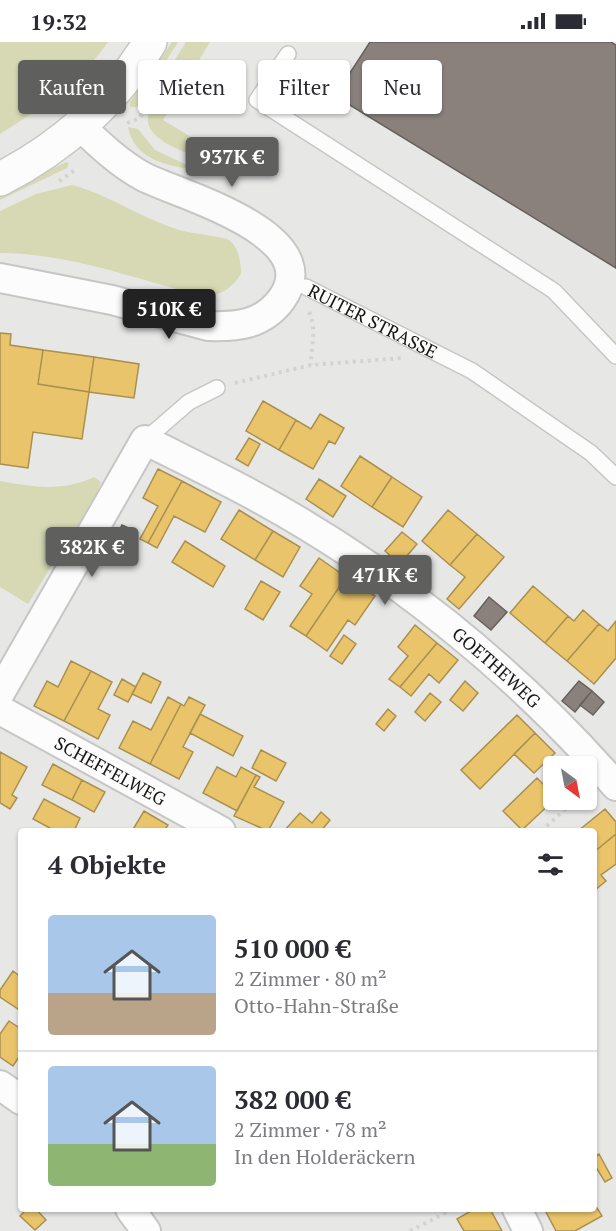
<!DOCTYPE html>
<html lang="de">
<meta charset="utf-8">
<style>
:root{--surface:#fff;--page:#f2f2f3;--text:#2b2b33;--muted:#7c7c81;--line:#e1e1e2;--accent:#5f605e}
body{margin:0;font-family:"PT Serif",serif;background:var(--page);color:var(--text);height:100vh;display:flex;flex-direction:column;font-size:22px;white-space:nowrap}
*{box-sizing:border-box;margin:0}
p{font-size:20px;color:var(--muted)}
.icon{flex:none;width:33px;height:33px;fill:none;stroke:currentColor;stroke-width:2;stroke-linecap:round;stroke-linejoin:round}
.map{position:relative;flex:1;overflow:hidden}
.sheet{position:absolute;left:18px;top:786px;width:579px;height:384px;display:flex;flex-direction:column;background:var(--surface);border-radius:6px;box-shadow:0 2px 4px #0004}
.sheet>*{flex:none}
.hud{position:absolute;left:18px;top:18px;width:580px;height:54px;display:flex;gap:12px}
.needle{width:39px;rotate:148deg}
.controls{position:absolute;left:543px;top:714px;display:grid;gap:12px}
.controls a{display:grid;place-items:center;width:54px;height:54px;border-radius:6px;background:var(--surface);box-shadow:0 2px 4px #0004;font-size:30px}
.price{position:absolute;translate:-50% -51px;padding:0 14px;border-radius:6px;background:var(--accent);color:#fff;font-size:20px;line-height:39px;filter:drop-shadow(0 2px 3px #0008)}
.price::after{content:'';position:absolute;left:50%;top:36px;width:18px;height:14px;margin-left:-9px;background:inherit;clip-path:polygon(0 0,100% 0,50% 100%)}
.price.active{background:#222;color:#fff}
ul{padding:0;list-style:none}
li{display:flex;align-items:center;gap:18px;height:150px;padding:0 30px}
li+li{border-top:2px solid var(--line)}
li span{display:grid;place-items:center;flex:none;width:168px;height:120px;border-radius:6px;color:#555}
li>.icon{margin-inline-start:auto}
span .icon{width:72px;height:72px;fill:#fffc;stroke-width:1}
li b{font-size:26px}
h2{display:flex;justify-content:space-between;align-items:center;height:72px;padding:0 30px;font-size:26px}
.pill{padding:0 21px;border-radius:6px;background:var(--surface);box-shadow:0 2px 4px #0004;font-size:21px;line-height:54px}
.pill.active{background:var(--accent);color:#fff}
.status{display:flex;justify-content:space-between;align-items:center;height:42px;padding:0 30px;background:var(--surface);direction:ltr}
.status svg{height:16px;fill:currentColor}
.map>svg:first-child{display:block}
.green{fill:#d6d9b4}
.homes{fill:#e9c46a;stroke:#aa9050;stroke-width:1.5}
.industry{fill:#8a817c;stroke:#67615d;stroke-width:1.5}
.lines{fill:none;stroke-linecap:round;stroke-linejoin:round}
.lane-casing{stroke:#c6c6c5;stroke-width:18}
.street-casing{stroke:#c6c6c5;stroke-width:32}
.secondary-casing{stroke:#c6c6c5;stroke-width:36}
.path{stroke:#d3d4d2;stroke-width:4;stroke-dasharray:3 4.5;stroke-linecap:butt}
.lane{stroke:#fbfcfb;stroke-width:15}
.street{stroke:#fbfcfb;stroke-width:28}
.secondary{stroke:#fbfcfb;stroke-width:33}
.labels{text-anchor:middle;dominant-baseline:central;stroke-width:6;stroke-linejoin:round;paint-order:stroke}
.street-label{font-size:18px;fill:#161615;stroke:#f6f6f3}
</style>
<div class="status"><b>19:32</b><svg viewBox="0 0 49 12"><path d="M0 12V9h3v3zM5 12V6h3v6zM10 12V3h3v9zM15 12V0h3v12zM26 1h20v11H26zM47 4h2v5h-2z"/></svg></div>
<div class="map">
<svg width="616" height="1189" viewBox="0 0 616 1189">
<rect width="100%" height="100%" fill="#e7e8e6"/>
<!-- green -->
<path class="green" d="M 0,0 L 108,0 C 81,39 40,67 0,92 Z
M 172,0 L 178,0 L 137,65 L 130,65 L 130,60 Z
M 186,0 L 210,0 L 163,78 L 249,130 C 227,124 151,107 148,80 C 146,58 175,19 186,0 Z
M 128,85 L 138,87 L 155,108 L 198,128 C 168,124 135,119 128,85 Z
M 66,120 L 69,121 L 67,126 L 0,158 L 0,153 Z
M 72,143 C 110,153 144,178 183,189 C 194,192 221,194 229,198 C 239,205 241,222 241,232 C 232,246 221,254 204,254 C 137,238 70,211 0,211 L 0,169 L 36,152 Z
M 94,435 L 101,440 L 91,466 L 73,489 L 28,562 L 0,545 L 0,439 C 34,445 62,450 94,435 Z"/>
<!-- homes -->
<path class="homes" d="M 0,291 L 11,292 L 10,303 L 43,308 L 38,342 L 89,350 L 82,397 L 33,390 L 28,426 L 0,422 Z
M 43,308 L 94,315 L 89,350 L 38,342 Z
M 94,315 L 139,322 L 134,356 L 89,350 Z
M 263,359 L 296,378 L 279,408 L 246,389 Z
M 320,372 L 344,386 L 335,402 L 329,399 L 313,427 L 279,408 L 296,378 L 311,387 Z
M 249,396 L 260,402 L 248,424 L 236,417 Z
M 360,414 L 392,435 L 372,465 L 341,444 Z
M 158,427 L 182,439 L 148,501 L 140,497 L 158,464 L 143,456 Z
M 392,435 L 422,455 L 403,485 L 372,465 Z
M 319,437 L 346,454 L 333,475 L 306,457 Z
M 182,439 L 221,460 L 205,490 L 174,474 L 157,506 L 148,501 Z
M 239,468 L 273,489 L 255,518 L 221,497 Z
M 448,468 L 477,492 L 450,523 L 422,499 Z
M 273,489 L 300,505 L 283,535 L 255,518 Z
M 402,490 L 417,502 L 400,522 L 385,509 Z
M 477,492 L 504,515 L 459,567 L 447,557 L 465,535 L 450,523 Z
M 185,499 L 225,524 L 213,545 L 172,520 Z
M 319,516 L 346,535 L 306,594 L 290,584 L 312,552 L 300,544 Z
M 346,535 L 375,554 L 355,583 L 348,578 L 327,609 L 306,594 Z
M 261,539 L 280,550 L 263,578 L 245,567 Z
M 533,544 L 568,574 L 545,601 L 510,571 Z
M 583,568 L 599,582 L 567,619 L 545,601 L 568,574 L 574,579 Z
M 616,579 L 616,616 L 594,642 L 567,619 L 599,582 L 608,589 Z
M 415,583 L 437,601 L 400,645 L 389,637 L 408,614 L 398,605 Z
M 344,593 L 356,602 L 342,622 L 330,614 Z
M 437,601 L 458,618 L 439,641 L 429,632 L 411,654 L 400,645 Z
M 71,619 L 91,629 L 64,679 L 34,664 L 47,639 L 58,645 Z
M 91,629 L 112,640 L 98,667 L 110,673 L 98,697 L 64,679 Z
M 143,631 L 161,640 L 151,661 L 132,652 Z
M 122,637 L 136,645 L 128,660 L 114,653 Z
M 465,639 L 478,651 L 463,669 L 450,658 Z
M 430,651 L 441,660 L 425,679 L 415,670 Z
M 168,655 L 181,662 L 150,722 L 119,706 L 133,679 L 151,688 Z
M 189,655 L 205,663 L 183,705 L 193,710 L 179,737 L 150,722 L 181,662 L 184,664 Z
M 388,667 L 396,674 L 384,689 L 376,682 Z
M 200,672 L 243,694 L 233,714 L 190,691 Z
M 517,673 L 535,691 L 480,747 L 461,728 Z
M 535,691 L 555,711 L 534,731 L 514,712 Z
M 261,708 L 286,721 L 276,739 L 252,726 Z
M 0,710 L 27,725 L 12,753 L 17,756 L 10,767 L 0,761 Z
M 53,722 L 82,738 L 72,758 L 42,743 Z
M 217,725 L 236,735 L 241,725 L 256,733 L 237,769 L 203,751 Z
M 256,733 L 260,735 L 254,745 L 284,760 L 268,789 L 234,774 Z
M 537,736 L 554,753 L 554,758 L 522,788 L 503,769 Z
M 82,738 L 105,750 L 94,770 L 72,758 Z
M 44,757 L 80,776 L 74,789 L 49,789 L 50,786 L 33,777 Z
M 605,767 L 616,780 L 616,792 L 594,810 L 594,789 L 578,789 Z
M 144,769 L 168,783 L 164,789 L 132,789 Z
M 321,770 L 330,778 L 321,789 L 284,789 L 300,771 L 312,781 Z
M 616,792 L 616,822 L 601,833 L 606,839 L 594,849 L 594,810 Z
M 13,929 L 21,935 L 21,963 L 18,967 L 0,955 L 0,948 Z
M 9,979 L 21,987 L 21,1012 L 13,1024 L 0,1015 L 0,992 Z
M 599,1112 L 612,1136 L 605,1140 L 594,1122 L 594,1115 Z
M 594,1161 L 602,1174 L 575,1189 L 556,1189 L 546,1170 L 552,1167 L 594,1167 Z
M 27,1167 L 36,1167 L 46,1178 L 35,1188 L 20,1174 Z
M 474,1167 L 490,1167 L 502,1189 L 464,1189 L 457,1177 Z"/>
<!-- industry -->
<path class="industry" d="M 370,0 L 611,0 L 616,3 L 616,226 L 335,54 Z
M 122,483 L 137,490 L 127,510 L 112,502 Z
M 489,555 L 507,570 L 491,588 L 474,574 Z
M 579,639 L 592,649 L 575,670 L 562,659 Z
M 592,649 L 604,660 L 593,673 L 580,663 Z"/>
<g class="lines">
<defs>
<g id="lane">
<path d="M 288,12 L 257,58 L 554,249 L 616,314"/>
<path id="s1" d="M 306,245 L 472,329 L 591,411 L 616,435"/>
<path d="M 145,398 L 189,360 L 217,346"/>
</g>
<g id="street">
<path d="M 0,236 L 112,258 L 208,284 C 237,285 262,283 281,258 C 329,193 180,153 144,135 C 120,122 100,103 80,84"/>
<path id="s2" d="M 0,651 L 145,398 C 180,416 216,433 251,452 C 388,526 513,626 616,744"/>
<path id="s3" d="M 0,668 L 221,789"/>
<path d="M 0,1043 L 21,1058"/>
<path d="M 130,1167 L 146,1189"/>
<path d="M 517,1167 L 528,1189"/>
</g>
<path id="secondary" d="M 0,137 C 61,106 115,59 150,0"/>
</defs>
<!-- lane casing -->
<use href="#lane" class="lane-casing"/>
<!-- street casing -->
<use href="#street" class="street-casing"/>
<!-- secondary casing -->
<use href="#secondary" class="secondary-casing"/>
<!-- path -->
<path class="path" d="M 127,81 L 140,76 L 150,55
M 59,139 L 75,128
M 309,270 C 317,286 311,305 311,323
M 235,341 L 311,323 L 402,316
M 541,789 L 576,758
M 410,1189 L 453,1167"/>
<!-- lane -->
<use href="#lane" class="lane"/>
<!-- street -->
<use href="#street" class="street"/>
<!-- secondary -->
<use href="#secondary" class="secondary"/>
</g>
<g class="labels">
<!-- street labels -->
<g class="street-label">
<text stroke="none"><textPath href="#s1" startOffset="75">RUITER STRASSE</textPath></text>
<text stroke="none"><textPath href="#s2" startOffset="712">GOETHEWEG</textPath></text>
<text stroke="none"><textPath href="#s3" startOffset="126">SCHEFFELWEG</textPath></text>
</g>
</g>
</svg>
<div class="controls">
<a><svg class="needle" viewBox="-14 -14 28 28"><path d="M0-13l5 13h-10z" fill="#e53935"/><path d="M0 13l5-13h-10z" fill="#7c7c81"/></svg></a>
</div>
<b class="price" style="left:232px;top:146px">937K €</b>
<b class="price active" style="left:169px;top:298px">510K €</b>
<b class="price" style="left:92px;top:536px">382K €</b>
<b class="price" style="left:385px;top:564px">471K €</b>
<div class="hud">
<a class="pill active">Kaufen</a>
<a class="pill">Mieten</a>
<a class="pill">Filter</a>
<a class="pill">Neu</a>
</div>
<section class="sheet">
<h2>4 Objekte<svg class="icon" aria-label="filters" viewBox="0 0 24 24"><path d="M4 7h16M4 17h16"/><circle cx="9" cy="7" r="2"/><circle cx="15" cy="17" r="2"/></svg></h2>
<ul>
<li><span style="background:linear-gradient(#a9c7e8 65%,#b9a48a 0)"><svg class="icon" aria-label="home" viewBox="0 0 24 24"><path d="M3 11l9-7 9 7M6 9v11h12V9"/></svg></span><div><b>510 000 €</b><p>2 Zimmer · 80 m²</p><p>Otto-Hahn-Straße</p></div></li>
<li><span style="background:linear-gradient(#a9c7e8 65%,#8fb573 0)"><svg class="icon" aria-label="home" viewBox="0 0 24 24"><path d="M3 11l9-7 9 7M6 9v11h12V9"/></svg></span><div><b>382 000 €</b><p>2 Zimmer · 78 m²</p><p>In den Holderäckern</p></div></li>
</ul>
</section>
</div>
